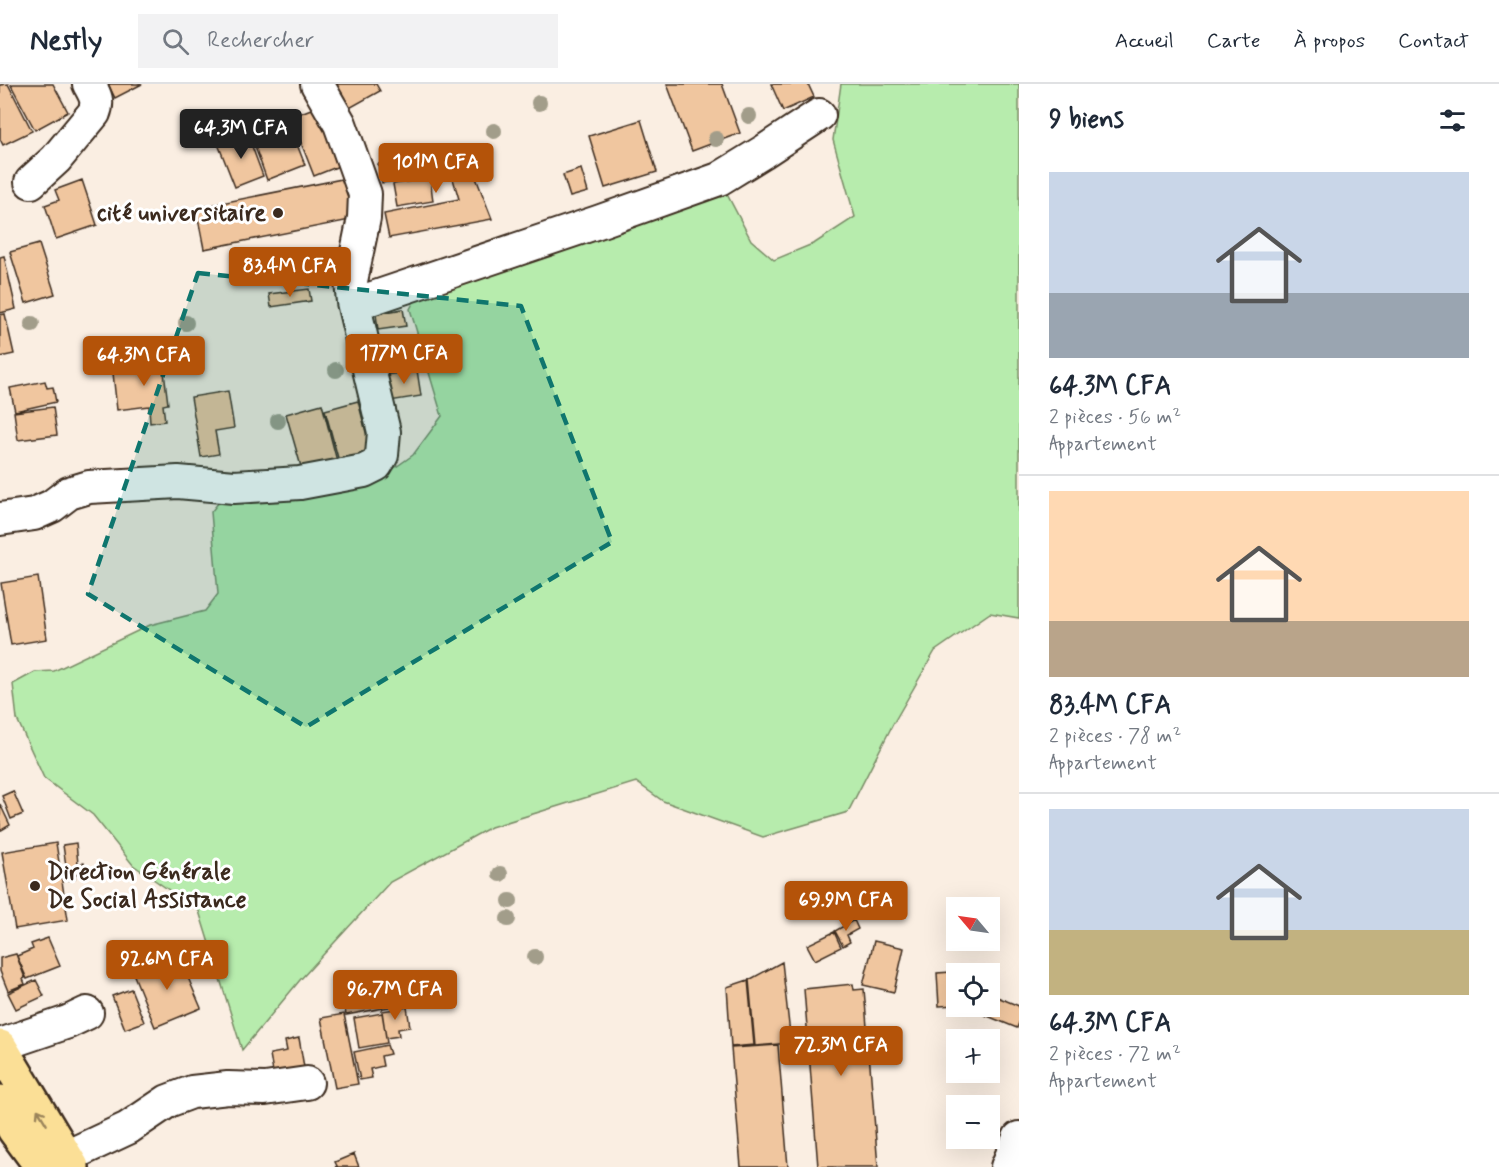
<!DOCTYPE html>
<html lang="fr">
<meta charset="utf-8">
<style>
:root{--surface:#fff;--page:#f2f2f3;--text:#1f2937;--muted:#747a83;--line:#e0e1e3;--accent:#b45309}
body{margin:0;font-family:Mynerve,sans-serif;background:var(--page);color:var(--text);height:100vh;display:flex;flex-direction:column;font-size:22px;white-space:nowrap}
*{box-sizing:border-box;margin:0}
p{font-size:20px;color:var(--muted)}
.icon{flex:none;width:33px;height:33px;fill:none;stroke:currentColor;stroke-width:2;stroke-linecap:round;stroke-linejoin:round}
.map{position:relative;flex:1;overflow:hidden}
.side{display:flex;flex-direction:column;background:var(--surface);width:480px}
.side>*{flex:none}
.needle{width:39px;rotate:299deg}
.tools{position:absolute;left:946px;top:813px;display:grid;gap:12px}
.tools a{display:grid;place-items:center;width:54px;height:54px;border-radius:0px;background:var(--surface);box-shadow:0 6px 24px #0002;font-size:30px}
.price{position:absolute;translate:-50% -51px;padding:0 14px;border-radius:6px;background:var(--accent);color:#fff;font-size:20px;line-height:39px;filter:drop-shadow(0 2px 3px #0008)}
.price::after{content:'';position:absolute;left:50%;top:36px;width:18px;height:14px;margin-left:-9px;background:inherit;clip-path:polygon(0 0,100% 0,50% 100%)}
.price.selected{background:#222;color:#fff}
ul{padding:0;list-style:none}
li{display:grid;align-content:center;gap:12px;height:318px;padding:0 30px}
li+li{border-top:2px solid var(--line)}
li span{display:grid;place-items:center;height:186px;border-radius:0px;color:#555}
li>.icon{margin-inline-start:auto}
span .icon{width:108px;height:108px;fill:#fffc;stroke-width:1}
li b{font-size:26px}
h2{display:flex;justify-content:space-between;align-items:center;height:72px;padding:0 30px;font-size:26px}
header{display:flex;align-items:center;gap:36px;box-sizing:border-box;height:84px;padding:0 30px;background:var(--surface);border-bottom:2px solid var(--line)}
header strong{font-size:28px}
nav{display:flex;gap:33px;margin-inline-start:auto;font-size:21px}
.search{width:420px;height:54px;background:var(--page);display:flex;align-items:center;gap:15px;box-sizing:border-box;padding:0 21px;border-radius:0px;color:var(--muted);font-size:22px}
main{display:flex;flex:1;min-height:0}
.map>svg:first-child{display:block}
.green{fill:#b7ecad;stroke:#798b66;stroke-width:1.5}
.building{fill:#f0c69f;stroke:#3b2a1e;stroke-width:1.5}
.lines{fill:none;stroke-linecap:round;stroke-linejoin:round}
.minor-casing{stroke:#3b2a1e;stroke-width:36}
.major-casing{stroke:#3b2a1e;stroke-width:38}
.minor{stroke:#fff;stroke-width:32}
.major{stroke:#fbdf96;stroke-width:33}
.tree{fill:#a29d8a}
.oneway{stroke:#9b845a}
.marked{fill:#0f766e;fill-opacity:0.2;stroke:#0f766e;stroke-width:4.5;stroke-dasharray:12 8;stroke-linejoin:round}
.poi-dot{fill:#3b2a1e;stroke:#fff;stroke-width:2}
.labels{text-anchor:middle;dominant-baseline:central;stroke-width:6;stroke-linejoin:round;paint-order:stroke}
.poi-label{font-size:24px;font-weight:bold;fill:#3b2a1e;stroke:#fff;text-anchor:end}
</style>
<header>
<strong>Nestly</strong>
<div class="search"><svg class="icon" aria-label="search" viewBox="0 0 24 24"><circle cx="10" cy="10" r="6"/><path d="M15 15l6 6"/></svg>Rechercher</div>
<nav><a>Accueil</a><a>Carte</a><a>À propos</a><a>Contact</a></nav>
</header>
<main>
<div class="map">
<svg width="1019" height="1083" viewBox="0 0 1019 1083">
<rect width="100%" height="100%" fill="#faeee2"/>
<filter id="ink" filterUnits="userSpaceOnUse"><feTurbulence type="fractalNoise" baseFrequency=".0167" numOctaves="2"/><feDisplacementMap in="SourceGraphic" scale="12" xChannelSelector="R" yChannelSelector="G"/><feConvolveMatrix kernelMatrix="1 2 1 2 8 2 1 2 1" color-interpolation-filters="sRGB"/></filter>
<g filter="url(#ink)">
<!-- green -->
<path class="green" d="M 841,0 L 1019,0 L 1019,534 L 990,529 L 935,567 L 893,640 L 848,728 L 763,753 L 663,717 L 636,698 L 491,743 L 390,798 L 300,896 L 242,966 L 199,827 L 133,781 L 93,731 L 44,694 L 17,635 L 13,600 L 35,588 L 54,587 L 150,541 L 205,527 L 218,510 L 211,428 L 223,413 L 376,397 L 413,371 L 442,332 L 410,225 L 418,210 L 719,95 L 751,156 L 774,176 L 815,159 L 855,133 L 833,56 Z"/>
<!-- building -->
<path class="building" d="M 8,0 L 32,47 L 3,61 L 0,55 L 0,1 Z
M 13,0 L 53,0 L 68,28 L 35,46 L 11,1 Z
M 108,0 L 142,0 L 115,14 Z
M 333,0 L 376,0 L 380,7 L 346,26 Z
M 667,0 L 722,0 L 740,49 L 692,67 Z
M 771,0 L 808,0 L 814,13 L 783,27 Z
M 326,19 L 349,78 L 314,92 L 291,33 Z
M 641,36 L 657,88 L 605,104 L 589,52 Z
M 291,45 L 305,81 L 267,96 L 254,60 Z
M 247,49 L 263,92 L 235,103 L 218,60 Z
M 464,63 L 492,135 L 389,154 L 384,130 L 459,115 L 451,88 L 382,99 L 378,80 Z
M 581,85 L 588,108 L 570,113 L 563,91 Z
M 352,93 L 360,134 L 204,165 L 196,124 Z
M 430,94 L 433,117 L 397,123 L 393,100 Z
M 82,96 L 97,141 L 56,155 L 45,121 L 59,116 L 55,106 Z
M 39,160 L 55,210 L 26,219 L 10,168 Z
M 4,172 L 16,225 L 0,229 L 0,173 Z
M 309,205 L 311,217 L 271,223 L 269,210 Z
M 403,225 L 406,242 L 378,246 L 376,230 Z
M 5,230 L 14,270 L 0,273 L 0,231 Z
M 161,264 L 168,320 L 163,321 L 165,337 L 150,339 L 149,322 L 117,326 L 113,289 L 146,285 L 144,266 Z
M 417,286 L 421,312 L 390,317 L 386,291 Z
M 45,297 L 47,304 L 53,303 L 56,318 L 15,327 L 10,304 Z
M 228,307 L 234,344 L 215,347 L 219,370 L 201,373 L 191,313 Z
M 358,317 L 373,376 L 341,385 L 325,326 Z
M 322,320 L 337,377 L 302,386 L 286,330 Z
M 53,323 L 57,351 L 18,356 L 14,328 Z
M 38,493 L 47,555 L 11,561 L 1,499 Z
M 13,707 L 23,730 L 11,735 L 2,712 Z
M 0,720 L 10,741 L 0,747 Z
M 56,759 L 68,836 L 15,845 L 2,768 Z
M 76,759 L 78,780 L 84,779 L 86,788 L 75,790 L 75,795 L 68,796 L 63,761 Z
M 854,836 L 858,845 L 847,851 L 850,858 L 843,862 L 835,847 Z
M 834,848 L 841,863 L 815,876 L 807,861 Z
M 48,854 L 60,882 L 27,895 L 17,872 L 33,865 L 31,860 Z
M 874,857 L 904,864 L 894,908 L 863,901 Z
M 16,870 L 25,894 L 23,895 L 25,900 L 8,907 L 0,887 L 0,874 Z
M 178,870 L 201,924 L 155,943 L 133,889 Z
M 782,878 L 791,959 L 755,962 L 749,896 Z
M 966,887 L 966,890 L 957,890 L 957,921 L 939,922 L 937,889 Z
M 36,896 L 44,912 L 16,925 L 8,909 Z
M 395,896 L 400,921 L 346,931 L 342,906 Z
M 748,896 L 754,961 L 731,963 L 727,903 Z
M 853,900 L 854,906 L 864,905 L 878,1083 L 818,1083 L 804,905 Z
M 131,905 L 144,938 L 125,945 L 112,912 Z
M 990,910 L 1019,922 L 1019,939 L 1017,944 L 980,929 L 983,922 L 990,922 Z
M 407,923 L 410,943 L 398,945 L 399,952 L 386,954 L 382,927 Z
M 382,929 L 387,959 L 359,964 L 354,934 Z
M 344,930 L 358,1000 L 335,1004 L 321,934 Z
M 299,954 L 305,989 L 290,992 L 289,985 L 273,988 L 270,970 L 287,967 L 285,957 Z
M 387,961 L 390,970 L 381,972 L 383,982 L 370,985 L 372,994 L 360,996 L 354,968 Z
M 778,961 L 788,1083 L 741,1083 L 731,964 Z
M 354,1070 L 359,1083 L 335,1083 L 337,1082 L 335,1078 Z"/>
<g class="lines">
<defs>
<path id="minor" d="M 31,98 L 56,75 L 94,29 C 99,17 95,11 89,0
M 353,218 L 370,215 L 598,138 L 719,95 L 763,68 L 819,31
M 0,435 L 34,430 L 52,422 L 69,409 L 89,403 L 178,398 L 234,403 L 300,399 L 364,387 L 376,381 L 382,371 L 384,348 L 353,218 L 351,197 L 364,134 L 365,110 L 340,40 L 317,0
M 0,961 L 68,938 L 87,929
M 51,1083 L 66,1073 L 128,1044 L 168,1017 L 192,1008 L 228,1004 L 265,1005 L 307,999
M 1007,1083 L 1019,1054"/>
<path id="major" d="M 0,963 L 72,1083
M 0,1018 L 14,1045 L 42,1083"/>
</defs>
<!-- minor casing -->
<use href="#minor" class="minor-casing"/>
<!-- major casing -->
<use href="#major" class="major-casing"/>
<!-- minor -->
<use href="#minor" class="minor"/>
<!-- major -->
<use href="#major" class="major"/>
</g>
<!-- trees -->
<g class="tree">
<circle cx="539" cy="19" r="8"/>
<circle cx="749" cy="32" r="8"/>
<circle cx="494" cy="47" r="8"/>
<circle cx="716" cy="55" r="8"/>
<circle cx="186" cy="239" r="8"/>
<circle cx="32" cy="240" r="8"/>
<circle cx="336" cy="286" r="8"/>
<circle cx="278" cy="337" r="8"/>
<circle cx="500" cy="790" r="8"/>
<circle cx="510" cy="817" r="8"/>
<circle cx="508" cy="835" r="8"/>
<circle cx="535" cy="873" r="8"/>
</g>
<!-- one-way arrows -->
<defs><path id="oneway-shaft" d="M-6 0H5M1.5-3L5.5 0L1.5 3" fill="none" stroke-width="1.6" stroke-linecap="round" stroke-linejoin="round" transform="scale(1.5)"/></defs>
<use class="oneway" href="#oneway-shaft" transform="translate(42 1033) rotate(-121)"/>
</g>
<!-- marked area -->
<path class="marked" d="M 198,189 L 521,222 L 612,458 L 306,643 L 88,510 Z"/>
<!-- markers -->
<g class="poi-dot">
<circle cx="278" cy="129" r="6"/>
<circle cx="35" cy="802" r="6"/>
</g>
<g class="labels">
<!-- poi labels -->
<g class="poi-label">
<text x="266" y="129">cité universitaire</text>
<text x="47" y="788" text-anchor="start">Direction Générale<tspan x="47" dy="28">De Social Assistance</tspan></text>
</g>
</g>
</svg>
<div class="tools">
<a><svg class="needle" viewBox="-14 -14 28 28"><path d="M0-13l5 13h-10z" fill="#e53935"/><path d="M0 13l5-13h-10z" fill="#747a83"/></svg></a>
<a><svg class="icon" aria-label="locate" viewBox="0 0 24 24"><circle cx="12" cy="12" r="6"/><path d="M12 2v4M12 18v4M2 12h4M18 12h4"/></svg></a>
<a>+</a>
<a>−</a>
</div>
<b class="price selected" style="left:241px;top:76px">64.3M CFA</b>
<b class="price" style="left:436px;top:110px">101M CFA</b>
<b class="price" style="left:290px;top:214px">83.4M CFA</b>
<b class="price" style="left:404px;top:301px">177M CFA</b>
<b class="price" style="left:144px;top:303px">64.3M CFA</b>
<b class="price" style="left:846px;top:848px">69.9M CFA</b>
<b class="price" style="left:167px;top:907px">92.6M CFA</b>
<b class="price" style="left:395px;top:937px">96.7M CFA</b>
<b class="price" style="left:841px;top:993px">72.3M CFA</b>
</div>
<section class="side">
<h2>9 biens<svg class="icon" aria-label="filters" viewBox="0 0 24 24"><path d="M4 7h16M4 17h16"/><circle cx="9" cy="7" r="2"/><circle cx="15" cy="17" r="2"/></svg></h2>
<ul>
<li><span style="background:linear-gradient(#c9d6e8 65%,#9aa5b1 0)"><svg class="icon" aria-label="home" viewBox="0 0 24 24"><path d="M3 11l9-7 9 7M6 9v11h12V9"/></svg></span><div><b>64.3M CFA</b><p>2 pièces · 56 m²</p><p>Appartement</p></div></li>
<li><span style="background:linear-gradient(#ffd9b3 70%,#b9a48a 0)"><svg class="icon" aria-label="home" viewBox="0 0 24 24"><path d="M3 11l9-7 9 7M6 9v11h12V9"/></svg></span><div><b>83.4M CFA</b><p>2 pièces · 78 m²</p><p>Appartement</p></div></li>
<li><span style="background:linear-gradient(#c9d6e8 65%,#c2b280 0)"><svg class="icon" aria-label="home" viewBox="0 0 24 24"><path d="M3 11l9-7 9 7M6 9v11h12V9"/></svg></span><div><b>64.3M CFA</b><p>2 pièces · 72 m²</p><p>Appartement</p></div></li>
</ul>
</section>
</main>
